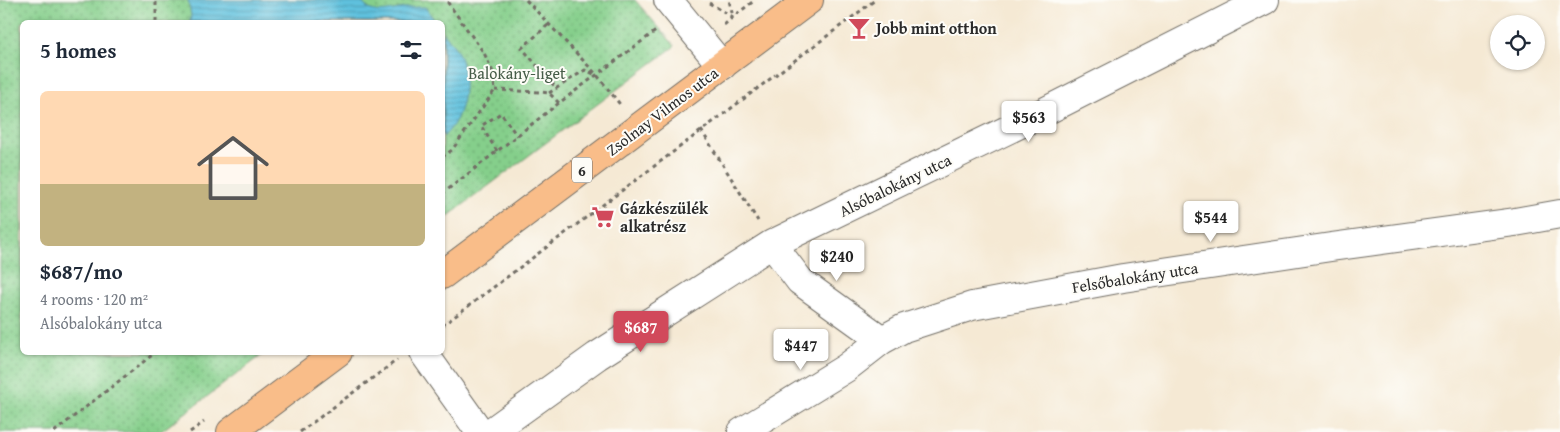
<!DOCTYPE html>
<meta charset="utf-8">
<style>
:root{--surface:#fff;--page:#f2f2f3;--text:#1f2937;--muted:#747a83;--line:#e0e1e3;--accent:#d1495b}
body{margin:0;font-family:"Gentium Book Plus",serif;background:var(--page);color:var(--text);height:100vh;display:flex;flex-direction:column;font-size:19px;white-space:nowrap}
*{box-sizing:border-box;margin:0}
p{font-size:16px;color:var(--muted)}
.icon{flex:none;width:28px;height:28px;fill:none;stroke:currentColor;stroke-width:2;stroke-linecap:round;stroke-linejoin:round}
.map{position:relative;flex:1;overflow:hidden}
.side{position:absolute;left:20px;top:20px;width:425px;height:335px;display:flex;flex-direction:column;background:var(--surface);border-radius:8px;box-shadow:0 1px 4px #0004}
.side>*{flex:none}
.tools{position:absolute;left:1490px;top:15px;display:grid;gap:10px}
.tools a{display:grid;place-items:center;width:55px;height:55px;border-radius:50%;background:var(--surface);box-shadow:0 1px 4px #0004;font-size:25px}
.price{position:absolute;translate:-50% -42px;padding:0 11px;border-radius:5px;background:#fff;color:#222;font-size:16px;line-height:32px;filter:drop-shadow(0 1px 2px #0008)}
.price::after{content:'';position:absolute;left:50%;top:30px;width:15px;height:11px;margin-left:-8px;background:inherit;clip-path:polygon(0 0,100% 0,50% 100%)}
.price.selected{background:var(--accent);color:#fff}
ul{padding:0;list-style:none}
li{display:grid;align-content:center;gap:10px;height:265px;padding:0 20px}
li+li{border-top:1px solid var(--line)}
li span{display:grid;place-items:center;height:155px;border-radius:8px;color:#555}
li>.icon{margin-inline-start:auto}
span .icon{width:90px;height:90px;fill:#fffc;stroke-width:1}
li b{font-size:21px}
h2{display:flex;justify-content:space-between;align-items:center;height:60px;padding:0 20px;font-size:21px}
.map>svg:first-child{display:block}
.grass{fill:url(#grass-dots);stroke:#587d5b}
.water{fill:url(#water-rules);stroke:#457684}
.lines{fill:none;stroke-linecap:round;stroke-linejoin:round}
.minor-casing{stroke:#726e66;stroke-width:30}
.major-casing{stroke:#726e66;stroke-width:30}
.path{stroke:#726e66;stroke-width:3;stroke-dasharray:4 4;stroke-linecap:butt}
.minor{stroke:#fff;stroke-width:28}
.major{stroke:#f9bd89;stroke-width:28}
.labels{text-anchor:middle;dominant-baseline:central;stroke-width:4;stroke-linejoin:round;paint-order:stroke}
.shield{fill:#fdfcf7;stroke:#6a6a68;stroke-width:1}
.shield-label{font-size:15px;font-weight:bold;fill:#2b2b2b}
.poi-label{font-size:16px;font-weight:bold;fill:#2b2b2b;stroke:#fdfcf7;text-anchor:start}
.park-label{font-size:16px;fill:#465c48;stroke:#fdfcf7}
.street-label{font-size:16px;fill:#2b2b2b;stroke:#fdfcf7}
</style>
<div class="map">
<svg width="1560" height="432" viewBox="0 0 1560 432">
<defs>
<pattern id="grass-dots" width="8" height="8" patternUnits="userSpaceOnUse" patternTransform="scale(1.25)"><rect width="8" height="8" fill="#85cf8b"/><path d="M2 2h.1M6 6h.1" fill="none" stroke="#6da872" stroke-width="1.8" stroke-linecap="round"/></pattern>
<pattern id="water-rules" width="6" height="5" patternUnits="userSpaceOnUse" patternTransform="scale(1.25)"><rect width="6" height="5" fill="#5fc1de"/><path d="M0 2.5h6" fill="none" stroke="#4f9db4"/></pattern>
</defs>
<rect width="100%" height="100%" fill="#fdfcf7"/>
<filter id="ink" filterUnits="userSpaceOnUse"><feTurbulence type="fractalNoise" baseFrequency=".02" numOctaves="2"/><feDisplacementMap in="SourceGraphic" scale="10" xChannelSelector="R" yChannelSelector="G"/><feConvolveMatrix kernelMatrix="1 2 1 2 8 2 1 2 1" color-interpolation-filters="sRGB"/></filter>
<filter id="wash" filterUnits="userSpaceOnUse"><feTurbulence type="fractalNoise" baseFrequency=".0096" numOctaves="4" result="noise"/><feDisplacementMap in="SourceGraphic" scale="20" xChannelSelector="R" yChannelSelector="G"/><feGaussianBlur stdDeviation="1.12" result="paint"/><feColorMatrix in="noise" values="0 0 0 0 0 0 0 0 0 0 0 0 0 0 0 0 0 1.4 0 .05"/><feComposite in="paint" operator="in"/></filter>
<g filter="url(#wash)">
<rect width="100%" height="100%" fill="#f5e9d4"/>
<!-- grass -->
<path class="grass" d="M 0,0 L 635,0 L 675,46 L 443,220 L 442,22 L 22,22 L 22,352 L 265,353 L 160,432 L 0,432 Z"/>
<!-- water -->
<path class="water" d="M 188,0 L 361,0 C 370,18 389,10 405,8 C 411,7 418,7 425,7 L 436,22 L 190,22 L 191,15 Z
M 443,31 C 448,39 457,48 460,57 C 469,84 464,118 443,137 Z"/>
</g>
<g filter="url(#ink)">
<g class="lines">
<defs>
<path id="minor" d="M 668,0 L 722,66
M 772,244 L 800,281 L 882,340
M 423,352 L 480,432
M 491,432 L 597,356 L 772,244 L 1028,120 L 1265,0
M 742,432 L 846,368 L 882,340 L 904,328 L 972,306 L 1123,278 L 1331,247 L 1515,222 L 1560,214"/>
<path id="major" d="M 442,275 L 809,0
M 231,432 L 338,352"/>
</defs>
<!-- minor casing -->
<use href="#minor" class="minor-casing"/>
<!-- major casing -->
<use href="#major" class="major-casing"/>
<!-- path -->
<path class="path" d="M 526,0 L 597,75 L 622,107
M 709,3 L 733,17 L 755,0
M 156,22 L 156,0
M 548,25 L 522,48 L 557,89
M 724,25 L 733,17 L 729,0
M 495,90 L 540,92 L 549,93 L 559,103
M 549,93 L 585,70 L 594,74
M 701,130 L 758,221
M 497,151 L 481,126 L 501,113 L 517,136
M 442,157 L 452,150 L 495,90 L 492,70 L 484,53 L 446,0
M 442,194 L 559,103 L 657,30
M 442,326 L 875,0
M 54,432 L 156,352
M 190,432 L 204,422
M 300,432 L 397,360"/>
<!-- minor -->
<use href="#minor" class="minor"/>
<!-- major -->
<use href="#major" class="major"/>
</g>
</g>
<!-- icons -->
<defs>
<symbol id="bar-bare" viewBox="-9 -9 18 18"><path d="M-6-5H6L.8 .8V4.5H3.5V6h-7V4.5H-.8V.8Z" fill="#d1495b" stroke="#fdfcf7" stroke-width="2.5" paint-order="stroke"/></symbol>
<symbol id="supermarket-bare" viewBox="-9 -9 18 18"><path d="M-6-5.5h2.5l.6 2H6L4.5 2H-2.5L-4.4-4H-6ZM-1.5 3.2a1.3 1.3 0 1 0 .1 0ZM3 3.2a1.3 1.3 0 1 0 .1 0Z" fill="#d1495b" stroke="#fdfcf7" stroke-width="2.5" paint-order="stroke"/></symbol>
</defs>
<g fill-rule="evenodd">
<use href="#bar-bare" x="843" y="12" width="32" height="32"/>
<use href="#supermarket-bare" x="587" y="201" width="32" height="32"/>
</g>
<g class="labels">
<!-- shield labels -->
<rect class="shield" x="572" y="157.5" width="20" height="25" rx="4"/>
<g class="shield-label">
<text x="582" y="170">6</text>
</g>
<!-- poi labels -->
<g class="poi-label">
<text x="876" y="28">Jobb mint otthon</text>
<text x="620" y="208">Gázkészülék<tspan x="620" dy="18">alkatrész</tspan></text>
</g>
<!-- park labels -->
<g class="park-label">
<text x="517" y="73">Balokány-liget</text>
</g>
<!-- street labels -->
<g class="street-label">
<text transform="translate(662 111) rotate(-37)">Zsolnay Vilmos utca</text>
<text transform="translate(895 185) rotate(-26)">Alsóbalokány utca</text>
<text transform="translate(1135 277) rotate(-9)">Felsőbalokány utca</text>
</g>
</g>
</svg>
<div class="tools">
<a><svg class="icon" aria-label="locate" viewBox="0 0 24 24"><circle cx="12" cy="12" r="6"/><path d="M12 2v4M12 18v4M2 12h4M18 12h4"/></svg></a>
</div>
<b class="price" style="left:1029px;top:143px">$563</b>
<b class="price" style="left:1211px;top:243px">$544</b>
<b class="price" style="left:837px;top:282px">$240</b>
<b class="price selected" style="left:641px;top:353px">$687</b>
<b class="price" style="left:801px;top:371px">$447</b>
<section class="side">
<h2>5 homes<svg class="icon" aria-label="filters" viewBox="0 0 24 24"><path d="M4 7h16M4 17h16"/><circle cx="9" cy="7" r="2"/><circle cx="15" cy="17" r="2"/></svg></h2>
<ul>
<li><span style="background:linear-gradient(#ffd9b3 60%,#c2b280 0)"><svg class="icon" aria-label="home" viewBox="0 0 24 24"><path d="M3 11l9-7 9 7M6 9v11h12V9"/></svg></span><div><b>$687/mo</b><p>4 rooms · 120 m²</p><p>Alsóbalokány utca</p></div></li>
</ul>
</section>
</div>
